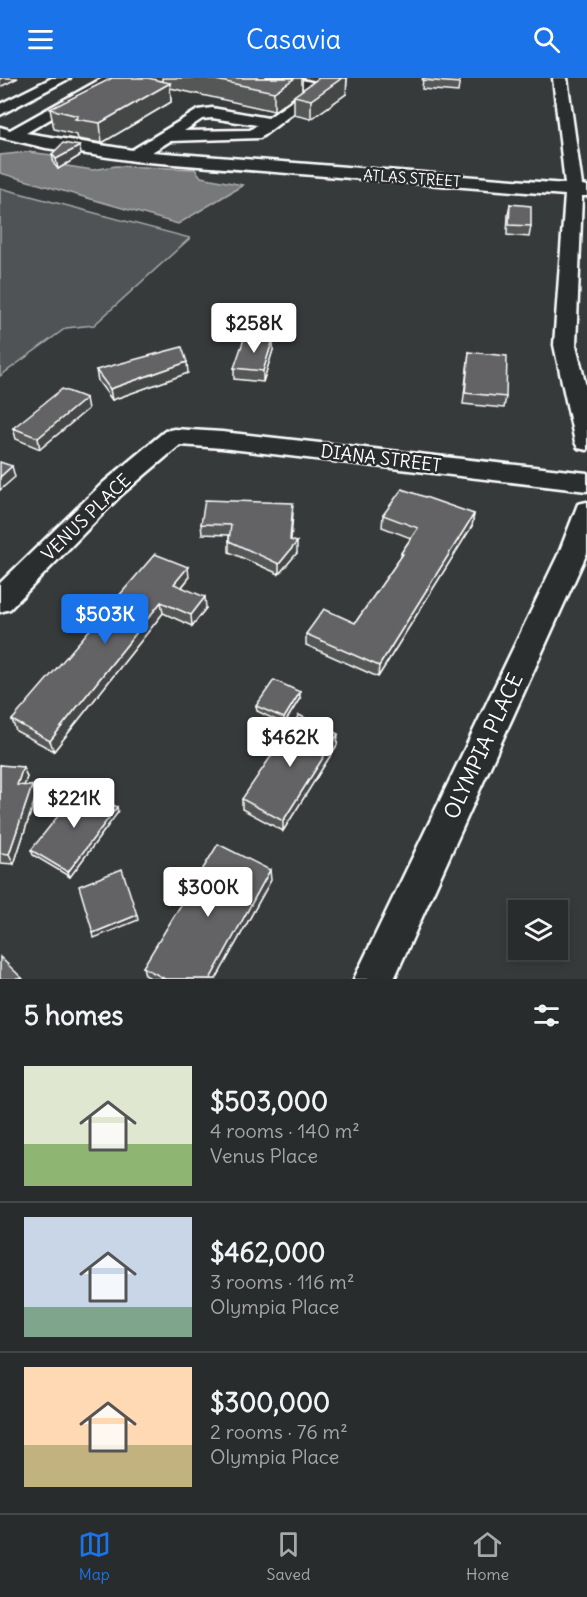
<!DOCTYPE html>
<meta charset="utf-8">
<style>
:root{--surface:#292c2c;--page:#313434;--text:#f1f3f6;--muted:#a5a7a9;--line:#454848;--accent:#1a73e8}
body{margin:0;font-family:Delius,sans-serif;background:var(--page);color:var(--text);height:100vh;display:flex;flex-direction:column;font-size:22px;white-space:nowrap}
*{box-sizing:border-box;margin:0}
p{font-size:20px;color:var(--muted)}
.icon{flex:none;width:33px;height:33px;fill:none;stroke:currentColor;stroke-width:2;stroke-linecap:round;stroke-linejoin:round}
.map{position:relative;height:901px;overflow:hidden}
.panel{display:flex;flex-direction:column;background:var(--surface);flex:1}
.panel>*{flex:none}
.controls{position:absolute;left:508px;top:822px;display:grid;gap:12px}
.controls a{display:grid;place-items:center;width:60px;height:60px;border-radius:0px;background:var(--surface);box-shadow:0 3px 9px #0003,0 0 0 2px var(--line);font-size:30px}
.price{position:absolute;translate:-50% -51px;padding:0 14px;border-radius:6px;background:#fff;color:#222;font-size:20px;line-height:39px;filter:drop-shadow(0 2px 3px #0008)}
.price::after{content:'';position:absolute;left:50%;top:36px;width:18px;height:14px;margin-left:-9px;background:inherit;clip-path:polygon(0 0,100% 0,50% 100%)}
.price.selected{background:var(--accent);color:#fff}
ul{padding:0;list-style:none}
li{display:flex;align-items:center;gap:18px;height:150px;padding:0 24px}
li+li{border-top:2px solid var(--line)}
li span{display:grid;place-items:center;flex:none;width:168px;height:120px;border-radius:0px;color:#555}
li>.icon{margin-inline-start:auto}
span .icon{width:72px;height:72px;fill:#fffc;stroke-width:1}
li b{font-size:26px}
h2{display:flex;justify-content:space-between;align-items:center;height:72px;padding:0 24px;font-size:26px}
header{display:flex;justify-content:space-between;align-items:center;height:78px;padding:0 24px;background:var(--accent);color:#fff;font-size:27px;font-weight:600}
.tabs{display:flex;justify-content:space-around;align-items:center;height:84px;border-top:2px solid var(--line);background:var(--surface);font-size:16px;color:var(--muted)}
.tabs a{display:grid;justify-items:center;gap:3px}
.tabs .selected{color:var(--accent)}
.map>svg:first-child{display:block}
.green{fill:#505354;stroke:#a8a9aa;stroke-width:1.5}
.water{fill:#767879;stroke:#adaeaf;stroke-width:1.5}
.lines{fill:none;stroke-linecap:round;stroke-linejoin:round}
.street-casing{stroke:#fff;stroke-width:5}
.street{fill:#2a2d2e;fill-rule:evenodd}
.wall{fill:#555657;stroke:#fff;stroke-width:1.5}
.shaded-wall{fill:#454647;stroke:#fff;stroke-width:1.5}
.building{fill:#636465;stroke:#fff;stroke-width:1.5}
.labels{text-anchor:middle;dominant-baseline:central;stroke-width:5;stroke-linejoin:round;paint-order:stroke}
.far-street-label{font-size:15px;fill:#fff;stroke:#2a2d2e}
.street-label{font-size:18px;fill:#fff;stroke:#2a2d2e}
.near-street-label{font-size:21px;fill:#fff;stroke:#2a2d2e}
</style>
<header><svg class="icon" aria-label="menu" viewBox="0 0 24 24"><path d="M4 6h16M4 12h16M4 18h16"/></svg>Casavia<svg class="icon" aria-label="search" viewBox="0 0 24 24"><circle cx="10" cy="10" r="6"/><path d="M15 15l6 6"/></svg></header>
<div class="map">
<svg width="587" height="901" viewBox="0 0 587 901">
<rect width="100%" height="100%" fill="#373a3b"/>
<filter id="ink" filterUnits="userSpaceOnUse"><feTurbulence type="fractalNoise" baseFrequency=".0167" numOctaves="2"/><feDisplacementMap in="SourceGraphic" scale="12" xChannelSelector="R" yChannelSelector="G"/><feConvolveMatrix kernelMatrix="1 2 1 2 8 2 1 2 1" color-interpolation-filters="sRGB"/></filter>
<g filter="url(#ink)">
<!-- green -->
<path class="green" d="M 0,110 L 190,160 L 94,247 L 66,250 L 0,298 Z"/>
<!-- water -->
<path class="water" d="M 28,74 L 52,77 L 54,86 L 93,92 L 116,88 L 195,91 L 201,99 L 243,107 L 178,146 L 0,95 L 0,77 Z"/>
<g class="lines">
<defs>
<path id="street" d="M 52,0 L 70,0 L 0,37 L 0,26 Z
M 103,0 L 121,0 L 26,55 L 132,72 L 198,32 L 212,30 L 268,40 L 305,14 L 304,11 L 269,3 L 267,0 L 293,0 L 315,5 L 320,15 L 260,60 L 170,63 L 152,74 L 565,106 L 553,0 L 567,0 L 582,107 L 587,108 L 587,118 L 582,118 L 576,267 L 587,313 L 587,372 L 578,370 L 575,364 L 554,267 L 565,117 L 135,83 L 46,70 L 0,59 L 0,49 L 10,52 ZM 212,40 L 257,47 L 250,52 L 184,53 L 202,41 Z
M 174,351 L 222,354 L 587,395 L 587,413 L 222,370 L 180,367 L 121,417 L 10,531 L 0,534 L 0,505 L 103,405 L 165,353 Z
M 587,424 L 587,475 L 394,901 L 354,901 L 559,475 L 578,426 Z"/>
</defs>
<!-- street casing -->
<use href="#street" class="street-casing"/>
<!-- street -->
<use href="#street" class="street"/>
</g>
<!-- wall -->
<path class="wall" d="M 162,0 L 302,0 L 302,12 L 319,0 L 347,0 L 346,16 L 311,41 L 294,37 L 294,19 L 274,33 L 170,10 L 171,24 L 102,65 L 78,61 L 77,57 L 54,51 L 50,31 L 162,3 Z
M 423,0 L 460,0 L 458,14 L 422,11 Z
M 52,76 L 81,77 L 58,91 L 54,86 Z
M 510,126 L 531,148 L 529,159 L 507,157 L 508,136 Z
M 273,261 L 273,272 L 263,304 L 234,301 L 234,290 Z
M 469,274 L 506,319 L 504,330 L 463,326 Z
M 96,292 L 188,295 L 112,322 L 98,303 Z
M 88,331 L 40,371 L 16,361 L 13,350 Z
M 293,435 L 291,462 L 297,475 L 279,496 L 229,474 L 229,457 L 202,456 L 201,446 Z
M 474,436 L 472,448 L 378,599 L 306,567 L 306,556 L 355,545 L 401,479 L 401,475 L 411,460 L 382,449 L 383,437 Z
M 189,500 L 182,509 L 206,530 L 192,548 L 163,535 L 54,673 L 16,653 L 12,642 Z
M 300,620 L 284,646 L 257,633 L 256,628 Z
M 337,667 L 283,753 L 242,731 L 242,721 Z
M 0,687 L 27,699 L 24,707 L 36,718 L 14,786 L 0,785 Z
M 118,734 L 70,799 L 33,777 L 31,772 Z
M 271,802 L 216,901 L 152,901 L 145,897 L 143,889 Z"/>
<!-- shaded-wall -->
<path class="shaded-wall" d="M 0,0 L 18,0 L 0,9 Z
M 295,0 L 302,0 L 302,13 L 274,33 L 274,14 Z
M 342,0 L 347,0 L 346,16 L 311,41 L 311,22 Z
M 170,5 L 171,24 L 102,65 L 100,45 Z
M 80,68 L 81,77 L 58,91 L 56,81 Z
M 273,261 L 273,272 L 263,304 L 263,293 Z
M 187,284 L 188,295 L 112,322 L 110,311 Z
M 86,320 L 88,331 L 40,371 L 38,360 Z
M 12,388 L 15,399 L 0,412 L 0,399 Z
M 474,436 L 472,448 L 378,599 L 379,588 Z
M 297,464 L 297,475 L 279,496 L 279,486 Z
M 188,489 L 189,500 L 175,517 L 174,506 Z
M 205,519 L 206,530 L 192,548 L 191,537 Z
M 161,524 L 163,535 L 54,673 L 50,663 Z
M 300,614 L 300,620 L 284,646 L 284,640 Z
M 338,656 L 337,667 L 283,753 L 283,743 Z
M 23,689 L 27,699 L 21,717 L 17,707 Z
M 32,708 L 36,718 L 14,786 L 9,776 Z
M 117,729 L 118,734 L 70,799 L 68,794 Z
M 270,792 L 271,802 L 216,901 L 210,901 Z
M 137,837 L 138,842 L 94,860 L 93,855 Z"/>
<!-- building -->
<path class="building" d="M 112,0 L 148,0 L 170,5 L 100,45 L 75,41 L 78,38 L 50,31 Z
M 206,0 L 295,0 L 274,14 Z
M 319,0 L 342,0 L 311,22 L 294,18 Z
M 423,0 L 460,0 L 459,5 L 422,2 Z
M 63,65 L 80,68 L 56,81 L 52,76 Z
M 510,126 L 531,128 L 531,148 L 509,147 Z
M 245,258 L 273,261 L 263,293 L 234,290 Z
M 182,269 L 187,284 L 110,311 L 96,292 Z
M 469,274 L 507,278 L 506,319 L 465,315 Z
M 62,311 L 86,320 L 38,360 L 13,350 Z
M 0,384 L 12,388 L 0,399 Z
M 402,411 L 474,436 L 379,588 L 306,556 L 324,531 L 355,545 L 403,476 L 401,475 L 418,450 L 383,437 Z
M 205,422 L 293,425 L 290,462 L 297,464 L 279,486 L 229,463 L 231,447 L 201,446 Z
M 155,476 L 188,489 L 174,506 L 205,519 L 191,537 L 161,524 L 50,663 L 12,642 Z
M 274,602 L 300,614 L 284,640 L 256,628 Z
M 299,637 L 338,656 L 283,743 L 242,721 Z
M 0,687 L 23,689 L 17,707 L 32,708 L 9,776 L 0,775 Z
M 81,709 L 117,729 L 68,794 L 31,772 Z
M 218,766 L 270,792 L 210,901 L 165,901 L 143,889 Z
M 122,791 L 137,837 L 93,855 L 79,808 Z
M 0,879 L 23,901 L 0,901 Z"/>
</g>
<g class="labels">
<!-- far-street labels -->
<g class="far-street-label">
<text transform="translate(412 100) rotate(4)">ATLAS STREET</text>
</g>
<!-- street labels -->
<g class="street-label">
<text transform="translate(381 380) rotate(7)">DIANA STREET</text>
<text transform="translate(86 439) rotate(-44)">VENUS PLACE</text>
</g>
<!-- near-street labels -->
<g class="near-street-label">
<text transform="translate(483 668) rotate(-65)">OLYMPIA PLACE</text>
</g>
</g>
</svg>
<div class="controls">
<a><svg class="icon" aria-label="layers" viewBox="0 0 24 24"><path d="M12 4l9 5-9 5-9-5zM3 14l9 5 9-5"/></svg></a>
</div>
<b class="price" style="left:254px;top:276px">$258K</b>
<b class="price selected" style="left:105px;top:567px">$503K</b>
<b class="price" style="left:290px;top:690px">$462K</b>
<b class="price" style="left:74px;top:751px">$221K</b>
<b class="price" style="left:208px;top:840px">$300K</b>
</div>
<section class="panel">
<h2>5 homes<svg class="icon" aria-label="filters" viewBox="0 0 24 24"><path d="M4 7h16M4 17h16"/><circle cx="9" cy="7" r="2"/><circle cx="15" cy="17" r="2"/></svg></h2>
<ul>
<li><span style="background:linear-gradient(#dfe7d0 65%,#8fb573 0)"><svg class="icon" aria-label="home" viewBox="0 0 24 24"><path d="M3 11l9-7 9 7M6 9v11h12V9"/></svg></span><div><b>$503,000</b><p>4 rooms · 140 m²</p><p>Venus Place</p></div></li>
<li><span style="background:linear-gradient(#c9d6e8 75%,#7fa58c 0)"><svg class="icon" aria-label="home" viewBox="0 0 24 24"><path d="M3 11l9-7 9 7M6 9v11h12V9"/></svg></span><div><b>$462,000</b><p>3 rooms · 116 m²</p><p>Olympia Place</p></div></li>
<li><span style="background:linear-gradient(#ffd9b3 65%,#c2b280 0)"><svg class="icon" aria-label="home" viewBox="0 0 24 24"><path d="M3 11l9-7 9 7M6 9v11h12V9"/></svg></span><div><b>$300,000</b><p>2 rooms · 76 m²</p><p>Olympia Place</p></div></li>
</ul>
</section>
<nav class="tabs">
<a class="selected"><svg class="icon" aria-label="map" viewBox="0 0 24 24"><path d="M3 6l6-2 6 2 6-2v14l-6 2-6-2-6 2zM9 4v14M15 6v14"/></svg>Map</a>
<a><svg class="icon" aria-label="saved" viewBox="0 0 24 24"><path d="M7 4h10v16l-5-4-5 4z"/></svg>Saved</a>
<a><svg class="icon" aria-label="home" viewBox="0 0 24 24"><path d="M3 11l9-7 9 7M6 9v11h12V9"/></svg>Home</a>
</nav>
